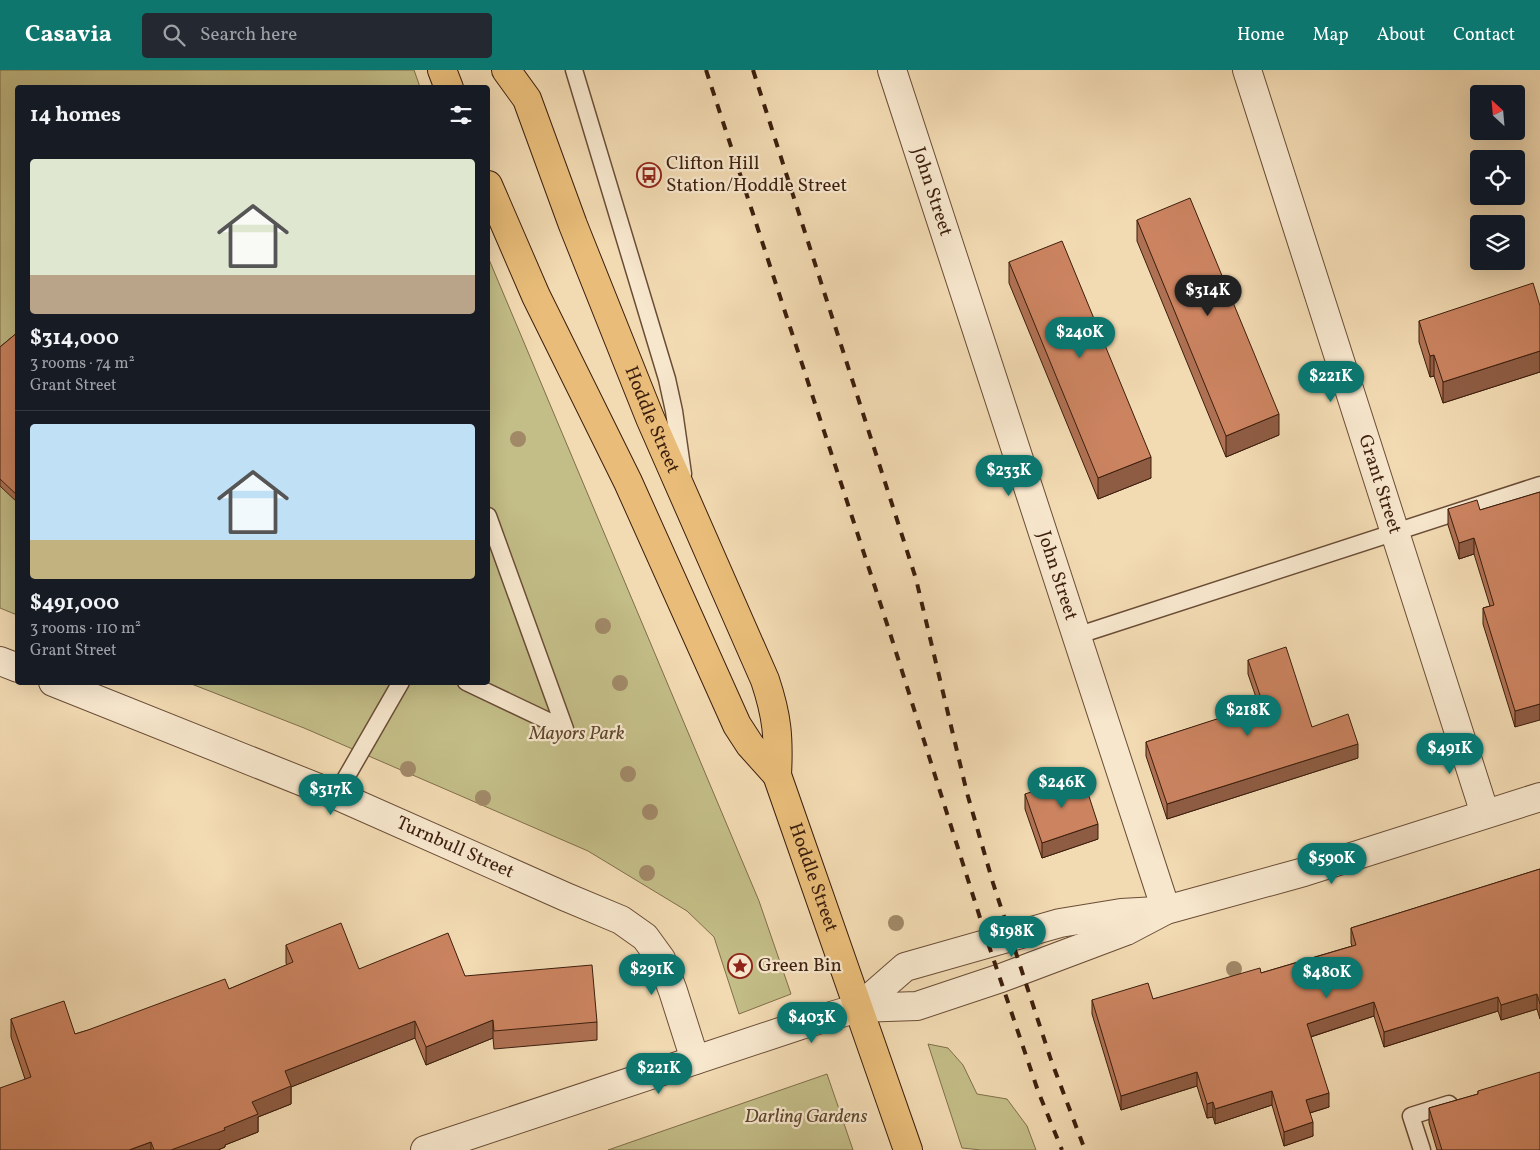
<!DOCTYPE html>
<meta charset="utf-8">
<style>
:root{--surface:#171b24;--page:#242831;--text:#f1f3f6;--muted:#9ea1a6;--line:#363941;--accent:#0f766e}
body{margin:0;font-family:Vollkorn,serif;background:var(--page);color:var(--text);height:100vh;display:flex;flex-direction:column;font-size:19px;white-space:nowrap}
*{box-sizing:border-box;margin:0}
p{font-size:16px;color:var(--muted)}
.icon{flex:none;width:28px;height:28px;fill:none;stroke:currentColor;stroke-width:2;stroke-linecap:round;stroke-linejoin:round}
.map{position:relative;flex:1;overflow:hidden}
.drawer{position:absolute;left:15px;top:15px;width:475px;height:600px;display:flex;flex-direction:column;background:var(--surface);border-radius:5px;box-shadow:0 5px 20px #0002}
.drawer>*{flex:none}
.needle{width:32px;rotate:334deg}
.controls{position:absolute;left:1470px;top:15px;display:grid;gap:10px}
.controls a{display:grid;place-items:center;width:55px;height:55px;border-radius:5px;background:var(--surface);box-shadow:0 5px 20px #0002;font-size:25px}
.price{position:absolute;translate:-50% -42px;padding:0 11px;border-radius:18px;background:var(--accent);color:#fff;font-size:16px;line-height:32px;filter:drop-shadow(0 1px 2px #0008)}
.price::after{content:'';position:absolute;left:50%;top:30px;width:15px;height:11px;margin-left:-8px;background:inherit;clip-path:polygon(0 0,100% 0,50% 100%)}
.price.selected{background:#222;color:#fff}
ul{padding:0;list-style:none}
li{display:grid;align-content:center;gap:10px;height:265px;padding:0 15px}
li+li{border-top:1px solid var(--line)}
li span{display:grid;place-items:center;height:155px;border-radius:5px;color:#555}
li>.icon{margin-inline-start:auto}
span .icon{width:90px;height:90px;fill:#fffc;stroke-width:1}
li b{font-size:21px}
h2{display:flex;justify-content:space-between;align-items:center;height:60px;padding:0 15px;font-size:21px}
header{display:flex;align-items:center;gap:30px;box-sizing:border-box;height:70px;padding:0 25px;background:var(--accent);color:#fff}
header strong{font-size:24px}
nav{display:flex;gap:28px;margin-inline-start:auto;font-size:18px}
.search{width:350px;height:45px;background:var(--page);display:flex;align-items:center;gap:12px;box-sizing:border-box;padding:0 18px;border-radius:5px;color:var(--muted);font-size:19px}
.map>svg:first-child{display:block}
.green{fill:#c3bd87;stroke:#806e4a}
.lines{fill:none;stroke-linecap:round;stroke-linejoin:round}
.service-casing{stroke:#6a4d36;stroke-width:19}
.minor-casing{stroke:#6a4d36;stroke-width:30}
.primary-casing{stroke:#3c1e0d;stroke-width:30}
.service{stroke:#f7e7cd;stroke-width:16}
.minor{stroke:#f7e7cd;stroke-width:28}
.primary{stroke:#e9bd79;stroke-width:28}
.rail{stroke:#3c1e0d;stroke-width:4;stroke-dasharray:9 9;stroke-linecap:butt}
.tree{fill:#a18968}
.wall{fill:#af7153;stroke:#3c1e0d}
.shaded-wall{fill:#8e5c43;stroke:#3c1e0d}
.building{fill:#cb8360;stroke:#3c1e0d}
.labels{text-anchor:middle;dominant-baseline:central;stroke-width:4.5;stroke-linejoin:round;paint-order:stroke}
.poi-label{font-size:19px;fill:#3c1e0d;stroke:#f7e7cd;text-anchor:start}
.street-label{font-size:19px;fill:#3c1e0d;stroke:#f7e7cd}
.park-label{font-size:19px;font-style:italic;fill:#5e462c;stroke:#f7e7cd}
</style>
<header>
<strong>Casavia</strong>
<div class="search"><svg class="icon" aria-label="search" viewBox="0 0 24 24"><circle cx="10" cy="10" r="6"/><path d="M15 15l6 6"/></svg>Search here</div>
<nav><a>Home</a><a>Map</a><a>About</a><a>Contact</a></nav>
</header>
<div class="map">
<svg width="1540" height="1080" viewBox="0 0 1540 1080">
<rect width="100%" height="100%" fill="#f2dab2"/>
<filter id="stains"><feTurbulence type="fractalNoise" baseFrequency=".004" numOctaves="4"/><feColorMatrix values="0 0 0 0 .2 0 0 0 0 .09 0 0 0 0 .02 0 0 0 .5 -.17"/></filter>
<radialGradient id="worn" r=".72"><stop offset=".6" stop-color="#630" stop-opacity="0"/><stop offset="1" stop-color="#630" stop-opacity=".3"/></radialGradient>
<!-- green -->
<path class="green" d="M 0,0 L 414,0 L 420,17 L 18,18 L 17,545 L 0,538 Z
M 488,187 L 759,831 L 791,924 L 739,944 L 714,867 L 687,841 L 588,781 L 304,658 L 189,613 L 488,612 Z
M 928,974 L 948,978 L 963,995 L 977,1024 L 1007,1029 L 1027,1056 L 1036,1080 L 981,1080 L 962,1078 Z
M 827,1004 L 853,1080 L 608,1080 Z"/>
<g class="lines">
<defs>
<path id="service" d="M 574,0 L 667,309 L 674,341 L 683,404
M 488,446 L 565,659
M 1076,566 L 1540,415
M 466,612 L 565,659
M 336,725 L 401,612
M 1422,1080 L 1411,1046 L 1449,1034"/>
<g id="minor">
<path id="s1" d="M 892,0 L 1166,840"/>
<path id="s2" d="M 1247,0 L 1485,744"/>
<path d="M 0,591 L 18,598"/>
<path id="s3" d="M 53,612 L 336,725 L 566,827 L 621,850 L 645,867 L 661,889 L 673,921 L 695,990"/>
<path d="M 858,938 L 905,897 L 1060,853 L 1121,843 L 1157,841"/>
<path d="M 425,1080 L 801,955 L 858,938 L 917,936 L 1001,908 L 1126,861 L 1166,840 L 1304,802 L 1540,727"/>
</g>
<g id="primary">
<path d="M 442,0 L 449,18"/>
<path id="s4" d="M 506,0 L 527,29 L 573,155 L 650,348 L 765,610 C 777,646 779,667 777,705 L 908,1080"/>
<path d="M 488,115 L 536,226 L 628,412 L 737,655 L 750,675 L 777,705"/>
</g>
</defs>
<!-- service casing -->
<use href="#service" class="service-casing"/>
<!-- minor casing -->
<use href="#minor" class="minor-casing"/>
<!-- primary casing -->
<use href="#primary" class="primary-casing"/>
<!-- service -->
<use href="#service" class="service"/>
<!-- minor -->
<use href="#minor" class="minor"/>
<!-- primary -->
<use href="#primary" class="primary"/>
<!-- rail -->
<path class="rail" d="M 706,0 L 889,560 L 988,873 L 1038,1021 L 1062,1080
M 753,0 L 916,509 L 967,723 L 993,813 L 1051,990 L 1085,1080"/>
</g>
<!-- trees -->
<g class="tree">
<circle cx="518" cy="369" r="8"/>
<circle cx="603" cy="556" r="8"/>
<circle cx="620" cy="613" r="8"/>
<circle cx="408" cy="699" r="8"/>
<circle cx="628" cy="704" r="8"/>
<circle cx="483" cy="728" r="8"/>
<circle cx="650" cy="742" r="8"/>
<circle cx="647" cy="803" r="8"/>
<circle cx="896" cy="853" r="8"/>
<circle cx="1234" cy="899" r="8"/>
</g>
<!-- wall -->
<path class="wall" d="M 1137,150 L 1279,365 L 1226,387 L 1137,171 Z
M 1009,192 L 1151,408 L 1098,429 L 1009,213 Z
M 1540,236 L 1540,302 L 1443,333 L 1434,306 L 1430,307 L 1419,272 L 1419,251 Z
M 18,262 L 18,433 L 0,416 L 0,277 Z
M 1540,422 L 1515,657 L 1483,554 L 1483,538 L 1490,536 L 1474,484 L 1459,489 L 1448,455 L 1448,439 L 1480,440 Z
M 1248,590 L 1312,657 L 1358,688 L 1167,749 L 1146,686 L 1146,672 L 1259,636 L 1248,604 Z
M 1025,724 L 1098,769 L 1042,788 L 1025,739 Z
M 1540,799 L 1540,949 L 1537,939 L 1501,950 L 1498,941 L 1384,977 L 1374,946 L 1311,967 L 1329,1037 L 1310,1043 L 1313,1066 L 1284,1076 L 1272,1035 L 1215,1054 L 1213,1047 L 1207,1048 L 1197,1016 L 1121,1040 L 1092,944 L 1092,930 L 1153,929 L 1261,903 L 1352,876 L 1351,873 L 1351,858 Z
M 286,875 L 359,899 L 465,906 L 597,952 L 597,970 L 494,979 L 493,968 L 426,995 L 415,968 L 291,1017 L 291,1034 L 258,1047 L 258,1062 L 225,1075 L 225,1077 L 218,1080 L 0,1080 L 25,1009 L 11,967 L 11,949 L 75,964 L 229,919 L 287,895 L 286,893 Z
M 1478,1021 L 1540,1080 L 1437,1080 L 1429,1053 L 1429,1038 L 1478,1024 Z"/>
<!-- shaded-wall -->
<path class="shaded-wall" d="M 1540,281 L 1540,302 L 1443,333 L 1443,312 Z
M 1434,285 L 1434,306 L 1430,307 L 1430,286 Z
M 1279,344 L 1279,365 L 1226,387 L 1226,366 Z
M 1151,387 L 1151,408 L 1098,429 L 1098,408 Z
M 1474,468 L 1474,484 L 1459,489 L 1459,473 Z
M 1540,634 L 1540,650 L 1515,657 L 1515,641 Z
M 1358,674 L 1358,688 L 1167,749 L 1167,734 Z
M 1098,754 L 1098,769 L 1042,788 L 1042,773 Z
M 1537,924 L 1537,939 L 1501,950 L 1501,935 Z
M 1498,927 L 1498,941 L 1384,977 L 1384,962 Z
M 1374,932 L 1374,946 L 1307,968 L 1307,954 Z
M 493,950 L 493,968 L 426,995 L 426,977 Z
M 415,951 L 415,968 L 291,1017 L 291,1034 L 258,1047 L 258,1062 L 225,1075 L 225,1077 L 218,1080 L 171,1080 L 252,1032 L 285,1001 Z
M 1197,1002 L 1197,1016 L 1121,1040 L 1121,1026 Z
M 1272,1021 L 1272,1035 L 1215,1054 L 1215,1039 Z
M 1329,1023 L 1329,1037 L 1306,1044 L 1306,1030 Z
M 1213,1032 L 1213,1047 L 1207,1048 L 1207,1034 Z
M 1313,1052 L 1313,1066 L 1284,1076 L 1284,1062 Z
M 151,1072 L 151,1080 L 129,1080 Z"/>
<!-- building -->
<path class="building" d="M 1190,128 L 1279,344 L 1226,366 L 1137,150 Z
M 1062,171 L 1151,387 L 1098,408 L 1009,192 Z
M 1533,213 L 1540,236 L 1540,281 L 1443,312 L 1434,285 L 1430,286 L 1419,251 Z
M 18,262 L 18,426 L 0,409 L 0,277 Z
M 1540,422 L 1540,634 L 1515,641 L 1483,538 L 1494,535 L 1474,468 L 1459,473 L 1448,439 L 1477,430 L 1480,440 Z
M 1286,577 L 1312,657 L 1348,644 L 1358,674 L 1167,734 L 1146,672 L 1263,634 L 1248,590 Z
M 1082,705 L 1098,754 L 1042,773 L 1025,724 Z
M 1540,799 L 1540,934 L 1537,924 L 1501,935 L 1498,927 L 1384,962 L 1374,932 L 1307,954 L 1329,1023 L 1306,1030 L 1313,1052 L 1284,1062 L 1272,1021 L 1215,1039 L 1213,1032 L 1207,1034 L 1197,1002 L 1121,1026 L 1092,930 L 1148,913 L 1153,929 L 1260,898 L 1261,903 L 1356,875 L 1351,858 Z
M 341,853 L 359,899 L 448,863 L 465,906 L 592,895 L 597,952 L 494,961 L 493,950 L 426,977 L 415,951 L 285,1001 L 291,1016 L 252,1032 L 258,1044 L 224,1058 L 225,1060 L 171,1080 L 154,1080 L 151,1072 L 129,1080 L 0,1080 L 0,1018 L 31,1007 L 11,949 L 64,931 L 75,964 L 88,960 L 225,909 L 229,919 L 293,892 L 286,875 Z
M 1540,1002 L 1540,1080 L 1442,1080 L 1429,1038 L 1478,1024 L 1478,1021 Z"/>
<!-- icons -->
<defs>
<symbol id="bus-ring" viewBox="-11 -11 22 22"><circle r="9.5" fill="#f7e7cd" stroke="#8f2418" stroke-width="1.5"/><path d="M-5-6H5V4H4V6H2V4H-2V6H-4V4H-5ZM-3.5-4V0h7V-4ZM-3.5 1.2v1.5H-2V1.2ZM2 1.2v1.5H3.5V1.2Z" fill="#8f2418"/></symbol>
<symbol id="sight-ring" viewBox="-11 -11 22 22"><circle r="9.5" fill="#f7e7cd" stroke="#8f2418" stroke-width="1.5"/><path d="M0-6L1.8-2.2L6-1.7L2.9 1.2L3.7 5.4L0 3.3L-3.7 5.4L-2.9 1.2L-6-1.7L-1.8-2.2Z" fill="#8f2418"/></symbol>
</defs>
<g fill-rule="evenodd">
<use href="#bus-ring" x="635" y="91" width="28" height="28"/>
<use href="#sight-ring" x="726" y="882" width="28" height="28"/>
</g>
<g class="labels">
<!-- poi labels -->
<g class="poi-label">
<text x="666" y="94">Clifton Hill<tspan x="666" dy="22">Station/Hoddle Street</tspan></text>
<text x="758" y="896">Green Bin</text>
</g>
<!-- street labels -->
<g class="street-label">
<text stroke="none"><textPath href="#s1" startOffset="128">John Street</textPath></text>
<text stroke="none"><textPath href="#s4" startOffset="380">Hoddle Street</textPath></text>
<text stroke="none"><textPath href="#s2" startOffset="435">Grant Street</textPath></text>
<text stroke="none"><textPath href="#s1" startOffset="532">John Street</textPath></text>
<text stroke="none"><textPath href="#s3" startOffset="435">Turnbull Street</textPath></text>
<text stroke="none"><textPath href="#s4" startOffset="869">Hoddle Street</textPath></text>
</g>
<!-- park labels -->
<g class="park-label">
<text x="577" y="664">Mayors Park</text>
<text x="806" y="1047">Darling Gardens</text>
</g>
</g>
<rect width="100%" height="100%" filter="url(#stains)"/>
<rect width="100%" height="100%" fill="url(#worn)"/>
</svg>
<div class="controls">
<a><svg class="needle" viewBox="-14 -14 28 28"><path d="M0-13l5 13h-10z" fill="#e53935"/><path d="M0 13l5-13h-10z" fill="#9ea1a6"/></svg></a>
<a><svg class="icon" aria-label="locate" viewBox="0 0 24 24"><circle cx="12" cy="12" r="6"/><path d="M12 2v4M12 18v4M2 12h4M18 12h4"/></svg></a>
<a><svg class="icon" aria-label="layers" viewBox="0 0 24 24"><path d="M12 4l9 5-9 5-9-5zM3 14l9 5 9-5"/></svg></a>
</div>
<b class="price selected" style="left:1208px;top:247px">$314K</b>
<b class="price" style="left:1080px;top:289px">$240K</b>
<b class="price" style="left:1331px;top:333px">$221K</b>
<b class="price" style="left:1009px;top:427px">$233K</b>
<b class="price" style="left:1248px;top:667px">$218K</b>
<b class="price" style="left:1450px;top:705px">$491K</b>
<b class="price" style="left:1062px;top:739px">$246K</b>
<b class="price" style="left:331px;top:746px">$317K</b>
<b class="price" style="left:1332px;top:815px">$590K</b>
<b class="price" style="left:1012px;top:888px">$198K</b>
<b class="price" style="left:652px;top:926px">$291K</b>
<b class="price" style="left:1327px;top:929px">$480K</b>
<b class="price" style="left:812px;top:974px">$403K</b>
<b class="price" style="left:659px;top:1025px">$221K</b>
<section class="drawer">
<h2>14 homes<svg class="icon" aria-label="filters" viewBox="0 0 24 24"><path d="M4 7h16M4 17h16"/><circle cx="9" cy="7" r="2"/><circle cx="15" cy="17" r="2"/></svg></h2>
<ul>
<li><span style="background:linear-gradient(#dfe7d0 75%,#b9a48a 0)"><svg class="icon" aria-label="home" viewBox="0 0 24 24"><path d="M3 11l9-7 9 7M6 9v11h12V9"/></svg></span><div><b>$314,000</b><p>3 rooms · 74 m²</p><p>Grant Street</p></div></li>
<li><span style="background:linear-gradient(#bfe0f5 75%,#c2b280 0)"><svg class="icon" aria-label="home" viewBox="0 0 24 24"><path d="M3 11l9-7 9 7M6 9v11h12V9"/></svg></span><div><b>$491,000</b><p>3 rooms · 110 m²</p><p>Grant Street</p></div></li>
</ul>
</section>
</div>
